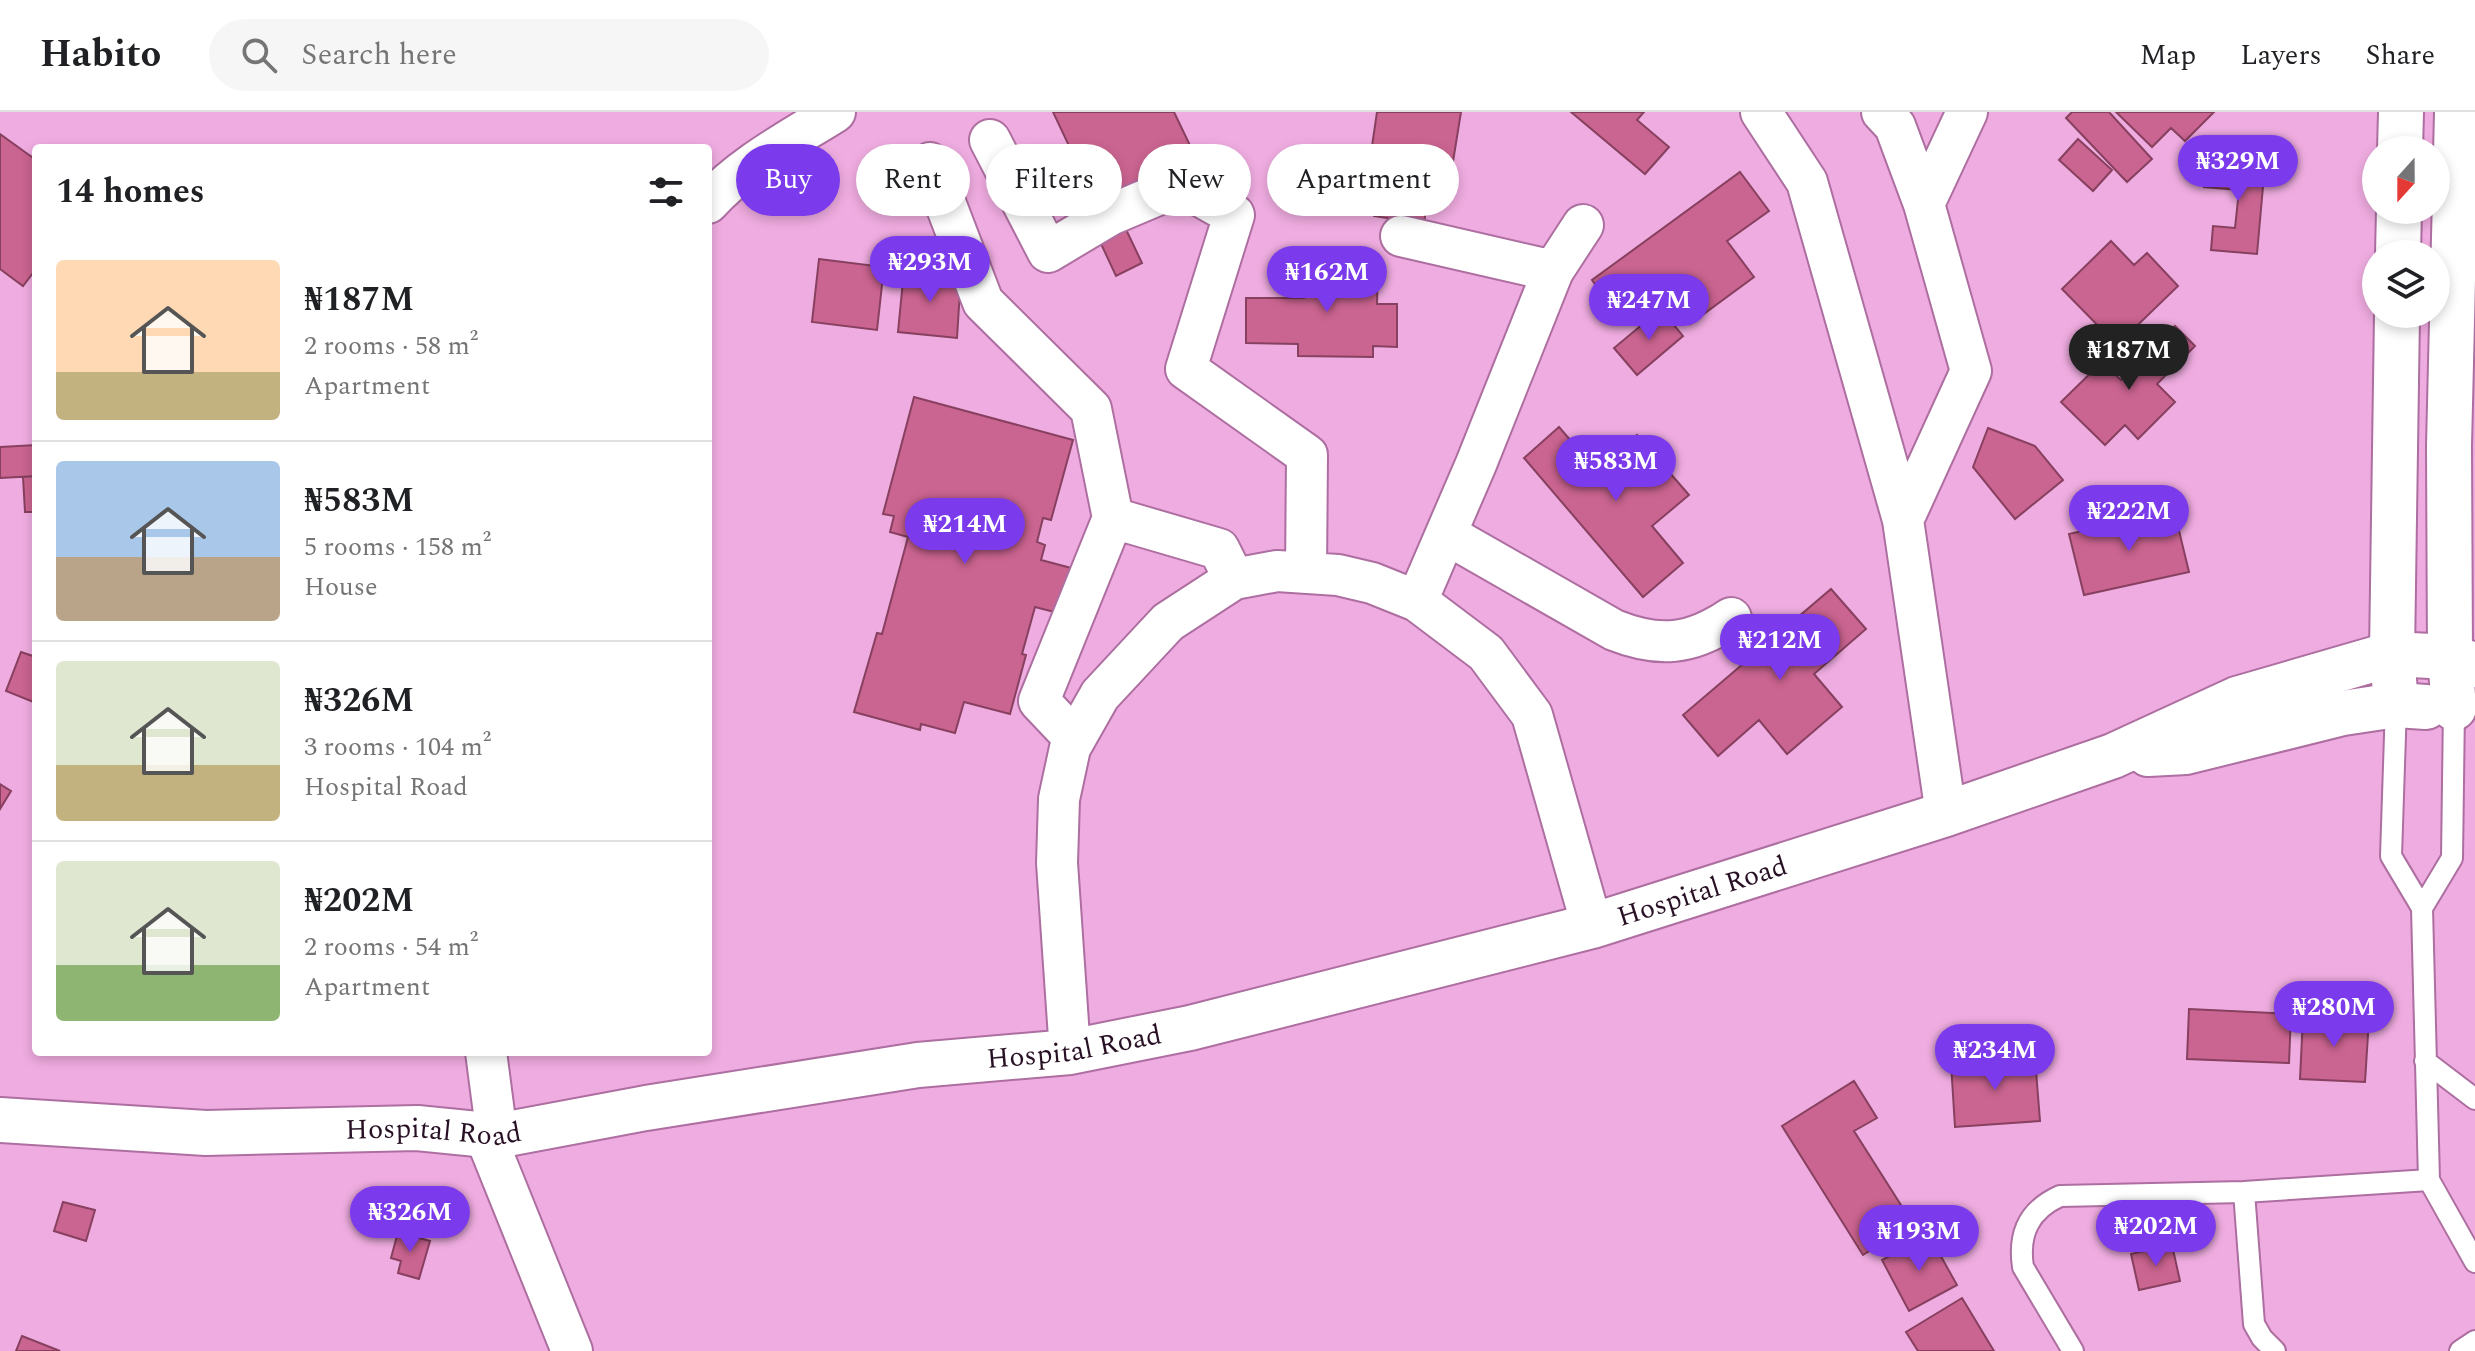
<!DOCTYPE html>
<meta charset="utf-8">
<style>
:root{--surface:#fff;--page:#f6f6f6;--text:#202124;--muted:#757577;--line:#e0e0e0;--accent:#7c3aed}
body{margin:0;font-family:Spectral,serif;background:var(--page);color:var(--text);height:100vh;display:flex;flex-direction:column;font-size:30px;white-space:nowrap}
*{box-sizing:border-box;margin:0}
p{font-size:26px;color:var(--muted)}
.icon{flex:none;width:44px;height:44px;fill:none;stroke:currentColor;stroke-width:2;stroke-linecap:round;stroke-linejoin:round}
.map{position:relative;flex:1;overflow:hidden}
.drawer{position:absolute;left:32px;top:32px;width:680px;height:912px;display:flex;flex-direction:column;background:var(--surface);border-radius:8px;box-shadow:0 4px 12px #0003}
.drawer>*{flex:none}
.hud{position:absolute;left:736px;top:32px;width:760px;height:72px;display:flex;gap:16px}
.needle{width:52px;rotate:201deg}
.tools{position:absolute;left:2362px;top:24px;display:grid;gap:16px}
.tools a{display:grid;place-items:center;width:88px;height:88px;border-radius:50%;background:var(--surface);box-shadow:0 4px 12px #0003;font-size:40px}
.price{position:absolute;translate:-50% -68px;padding:0 18px;border-radius:28px;background:var(--accent);color:#fff;font-size:26px;line-height:52px;filter:drop-shadow(0 2px 4px #0008)}
.price::after{content:'';position:absolute;left:50%;top:48px;width:24px;height:18px;margin-left:-12px;background:inherit;clip-path:polygon(0 0,100% 0,50% 100%)}
.price.on{background:#222;color:#fff}
ul{padding:0;list-style:none}
li{display:flex;align-items:center;gap:24px;height:200px;padding:0 24px}
li+li{border-top:2px solid var(--line)}
li span{display:grid;place-items:center;flex:none;width:224px;height:160px;border-radius:8px;color:#555}
li>.icon{margin-inline-start:auto}
span .icon{width:96px;height:96px;fill:#fffc;stroke-width:1}
li b{font-size:34px}
h2{display:flex;justify-content:space-between;align-items:center;height:96px;padding:0 24px;font-size:34px}
.pill{padding:0 28px;border-radius:36px;background:var(--surface);box-shadow:0 4px 12px #0003;font-size:28px;line-height:72px}
.pill.on{background:var(--accent);color:#fff}
header{display:flex;align-items:center;gap:48px;box-sizing:border-box;height:112px;padding:0 40px;background:var(--surface);border-bottom:2px solid var(--line)}
header strong{font-size:38px}
nav{display:flex;gap:44px;margin-inline-start:auto;font-size:28px}
.search{width:560px;height:72px;background:var(--page);display:flex;align-items:center;gap:20px;box-sizing:border-box;padding:0 28px;border-radius:44px;color:var(--muted);font-size:30px}
.map>svg:first-child{display:block}
.building{fill:#ca6490;stroke:#87405f;stroke-width:2}
.lines{fill:none;stroke-linecap:round;stroke-linejoin:round}
.service-casing{stroke:#ad6ea0;stroke-width:24}
.minor-casing{stroke:#ad6ea0;stroke-width:44}
.tertiary-casing{stroke:#ad6ea0;stroke-width:48}
.service{stroke:#fff;stroke-width:20}
.minor{stroke:#fff;stroke-width:40}
.tertiary{stroke:#fff;stroke-width:44}
.labels{text-anchor:middle;dominant-baseline:central;stroke-width:6;stroke-linejoin:round;paint-order:stroke}
.street-label{font-size:28px;fill:#291125;stroke:#fcb8ed}
</style>
<header>
<strong>Habito</strong>
<div class="search"><svg class="icon" aria-label="search" viewBox="0 0 24 24"><circle cx="10" cy="10" r="6"/><path d="M15 15l6 6"/></svg>Search here</div>
<nav><a>Map</a><a>Layers</a><a>Share</a></nav>
</header>
<div class="map">
<svg width="2475" height="1239" viewBox="0 0 2475 1239">
<rect width="100%" height="100%" fill="#eface0"/>
<!-- building -->
<path class="building" d="M 1053,0 L 1174,0 L 1197,48 L 1097,93 Z
M 1377,0 L 1461,0 L 1451,62 L 1431,59 L 1424,112 L 1374,104 L 1384,43 L 1371,41 Z
M 1571,0 L 1644,0 L 1637,8 L 1669,35 L 1645,62 Z
M 2072,0 L 2109,0 L 2152,47 L 2127,70 L 2066,6 Z
M 2116,0 L 2214,0 L 2185,29 L 2171,16 L 2152,35 Z
M 0,22 L 36,48 L 36,157 L 23,174 L 0,157 Z
M 2078,27 L 2112,58 L 2093,79 L 2059,48 Z
M 2207,46 L 2265,52 L 2257,142 L 2211,138 L 2213,114 L 2235,116 L 2239,78 L 2204,75 Z
M 1740,60 L 1769,99 L 1727,129 L 1754,165 L 1690,212 L 1659,170 L 1616,202 L 1592,168 Z
M 1122,109 L 1142,151 L 1116,164 L 1096,121 Z
M 2111,129 L 2134,153 L 2147,141 L 2178,174 L 2117,233 L 2062,177 Z
M 819,147 L 884,155 L 877,218 L 812,210 Z
M 1304,152 L 1378,153 L 1377,192 L 1397,192 L 1397,235 L 1373,234 L 1373,245 L 1298,244 L 1298,232 L 1246,231 L 1246,186 L 1304,186 Z
M 904,158 L 961,163 L 957,226 L 898,220 Z
M 1661,197 L 1683,224 L 1637,263 L 1614,236 Z
M 2175,214 L 2195,234 L 2157,272 L 2175,290 L 2138,327 L 2125,313 L 2105,333 L 2061,290 L 2102,250 L 2121,268 Z
M 914,285 L 1073,328 L 1051,408 L 1043,406 L 1037,430 L 1045,433 L 1041,448 L 1075,457 L 1062,502 L 1035,495 L 1022,542 L 1026,543 L 1010,602 L 964,590 L 955,621 L 921,612 L 920,618 L 854,600 L 877,521 L 882,522 L 908,425 L 890,420 L 894,404 L 883,402 Z
M 1559,315 L 1596,358 L 1637,323 L 1689,383 L 1652,414 L 1683,451 L 1643,485 L 1524,346 Z
M 1988,316 L 2035,334 L 2063,368 L 2015,407 L 1973,355 Z
M 36,333 L 36,364 L 0,366 L 0,335 Z
M 36,364 L 36,400 L 25,400 L 23,365 Z
M 2174,398 L 2189,460 L 2084,483 L 2069,422 Z
M 1831,477 L 1866,517 L 1814,562 L 1842,595 L 1787,642 L 1759,608 L 1718,644 L 1683,603 Z
M 21,540 L 36,545 L 36,591 L 6,579 Z
M 0,672 L 11,679 L 0,697 Z
M 2189,897 L 2291,902 L 2289,951 L 2187,947 Z
M 2303,904 L 2369,907 L 2365,970 L 2300,967 Z
M 2035,946 L 2040,1009 L 1955,1015 L 1951,951 Z
M 1854,969 L 1877,1006 L 1854,1019 L 1913,1112 L 1863,1143 L 1782,1014 Z
M 63,1090 L 95,1098 L 86,1129 L 54,1119 Z
M 398,1120 L 430,1129 L 419,1167 L 398,1161 L 401,1149 L 391,1146 Z
M 1929,1123 L 1957,1173 L 1909,1199 L 1882,1148 Z
M 2172,1133 L 2180,1169 L 2139,1178 L 2131,1142 Z
M 1962,1186 L 1994,1239 L 1918,1239 L 1906,1220 Z
M 22,1224 L 60,1239 L 16,1239 Z"/>
<g class="lines">
<defs>
<path id="service" d="M 2396,593 L 2391,744 L 2422,796 L 2429,1068 L 2475,1150
M 2422,796 L 2452,746 L 2454,596
M 2425,949 L 2475,987
M 2244,1080 L 2254,1212 L 2262,1226 L 2275,1239
M 2073,1239 L 2023,1155 C 2018,1122 2029,1098 2060,1084 L 2244,1080 L 2429,1068
M 2460,1239 L 2475,1229"/>
<path id="minor" d="M 1761,0 L 1807,70 L 1903,408 L 1946,702
M 1882,0 L 1895,14 L 1924,92 L 1971,259 L 1903,408
M 990,28 L 1048,140 L 1110,103 L 1181,73 L 1234,103 L 1186,257 L 1307,343 L 1306,461
M 930,51 L 983,190 L 1091,297 L 1113,406
M 708,91 C 742,53 792,27 835,0
M 1924,92 L 1967,0
M 1401,124 L 1553,159
M 1446,422 L 1614,518 C 1659,536 1691,533 1731,506
M 1417,489 L 1476,352 L 1553,159 L 1583,113
M 1075,627 L 1039,589 L 1113,406 L 1219,437 L 1234,467
M 486,940 L 497,1024
M 1070,940 L 1057,751 L 1059,687 L 1070,636 L 1100,583 L 1168,510 L 1234,467 L 1277,459 L 1338,463 L 1372,471 L 1417,489 L 1486,541 L 1532,603 L 1592,814
M 485,1023 L 572,1239"/>
<g id="tertiary">
<path d="M 2400,38 L 2401,0"/>
<path d="M 2398,142 L 2399,98"/>
<path d="M 2396,593 L 2392,542 L 2397,202"/>
<path d="M 2454,596 L 2450,545 L 2449,334 L 2457,0"/>
<path d="M 2148,642 L 2186,640 L 2343,601 L 2396,593 L 2426,595"/>
<path id="s1" d="M 0,1008 L 206,1021 L 417,1016 L 497,1024 L 646,996 L 918,953 L 1070,940 L 1190,916 L 1592,814 L 1946,702 L 2113,644 L 2237,587 L 2392,542 L 2450,545 L 2475,553"/>
</g>
</defs>
<!-- service casing -->
<use href="#service" class="service-casing"/>
<!-- minor casing -->
<use href="#minor" class="minor-casing"/>
<!-- tertiary casing -->
<use href="#tertiary" class="tertiary-casing"/>
<!-- service -->
<use href="#service" class="service"/>
<!-- minor -->
<use href="#minor" class="minor"/>
<!-- tertiary -->
<use href="#tertiary" class="tertiary"/>
</g>
<g class="labels">
<!-- street labels -->
<g class="street-label">
<text stroke="none"><textPath href="#s1" startOffset="1730">Hospital Road</textPath></text>
<text stroke="none"><textPath href="#s1" startOffset="1082">Hospital Road</textPath></text>
<text stroke="none"><textPath href="#s1" startOffset="434">Hospital Road</textPath></text>
</g>
</g>
</svg>
<div class="tools">
<a><svg class="needle" viewBox="-14 -14 28 28"><path d="M0-13l5 13h-10z" fill="#e53935"/><path d="M0 13l5-13h-10z" fill="#757577"/></svg></a>
<a><svg class="icon" aria-label="layers" viewBox="0 0 24 24"><path d="M12 4l9 5-9 5-9-5zM3 14l9 5 9-5"/></svg></a>
</div>
<b class="price" style="left:2238px;top:91px">₦329M</b>
<b class="price" style="left:930px;top:192px">₦293M</b>
<b class="price" style="left:1327px;top:202px">₦162M</b>
<b class="price" style="left:1649px;top:230px">₦247M</b>
<b class="price on" style="left:2129px;top:280px">₦187M</b>
<b class="price" style="left:1616px;top:391px">₦583M</b>
<b class="price" style="left:2129px;top:441px">₦222M</b>
<b class="price" style="left:965px;top:454px">₦214M</b>
<b class="price" style="left:1780px;top:570px">₦212M</b>
<b class="price" style="left:2334px;top:937px">₦280M</b>
<b class="price" style="left:1995px;top:980px">₦234M</b>
<b class="price" style="left:410px;top:1142px">₦326M</b>
<b class="price" style="left:2156px;top:1156px">₦202M</b>
<b class="price" style="left:1919px;top:1161px">₦193M</b>
<div class="hud">
<a class="pill on">Buy</a>
<a class="pill">Rent</a>
<a class="pill">Filters</a>
<a class="pill">New</a>
<a class="pill">Apartment</a>
</div>
<section class="drawer">
<h2>14 homes<svg class="icon" aria-label="filters" viewBox="0 0 24 24"><path d="M4 7h16M4 17h16"/><circle cx="9" cy="7" r="2"/><circle cx="15" cy="17" r="2"/></svg></h2>
<ul>
<li><span style="background:linear-gradient(#ffd9b3 70%,#c2b280 0)"><svg class="icon" aria-label="home" viewBox="0 0 24 24"><path d="M3 11l9-7 9 7M6 9v11h12V9"/></svg></span><div><b>₦187M</b><p>2 rooms · 58 m²</p><p>Apartment</p></div></li>
<li><span style="background:linear-gradient(#a9c7e8 60%,#b9a48a 0)"><svg class="icon" aria-label="home" viewBox="0 0 24 24"><path d="M3 11l9-7 9 7M6 9v11h12V9"/></svg></span><div><b>₦583M</b><p>5 rooms · 158 m²</p><p>House</p></div></li>
<li><span style="background:linear-gradient(#dfe7d0 65%,#c2b280 0)"><svg class="icon" aria-label="home" viewBox="0 0 24 24"><path d="M3 11l9-7 9 7M6 9v11h12V9"/></svg></span><div><b>₦326M</b><p>3 rooms · 104 m²</p><p>Hospital Road</p></div></li>
<li><span style="background:linear-gradient(#dfe7d0 65%,#8fb573 0)"><svg class="icon" aria-label="home" viewBox="0 0 24 24"><path d="M3 11l9-7 9 7M6 9v11h12V9"/></svg></span><div><b>₦202M</b><p>2 rooms · 54 m²</p><p>Apartment</p></div></li>
</ul>
</section>
</div>
